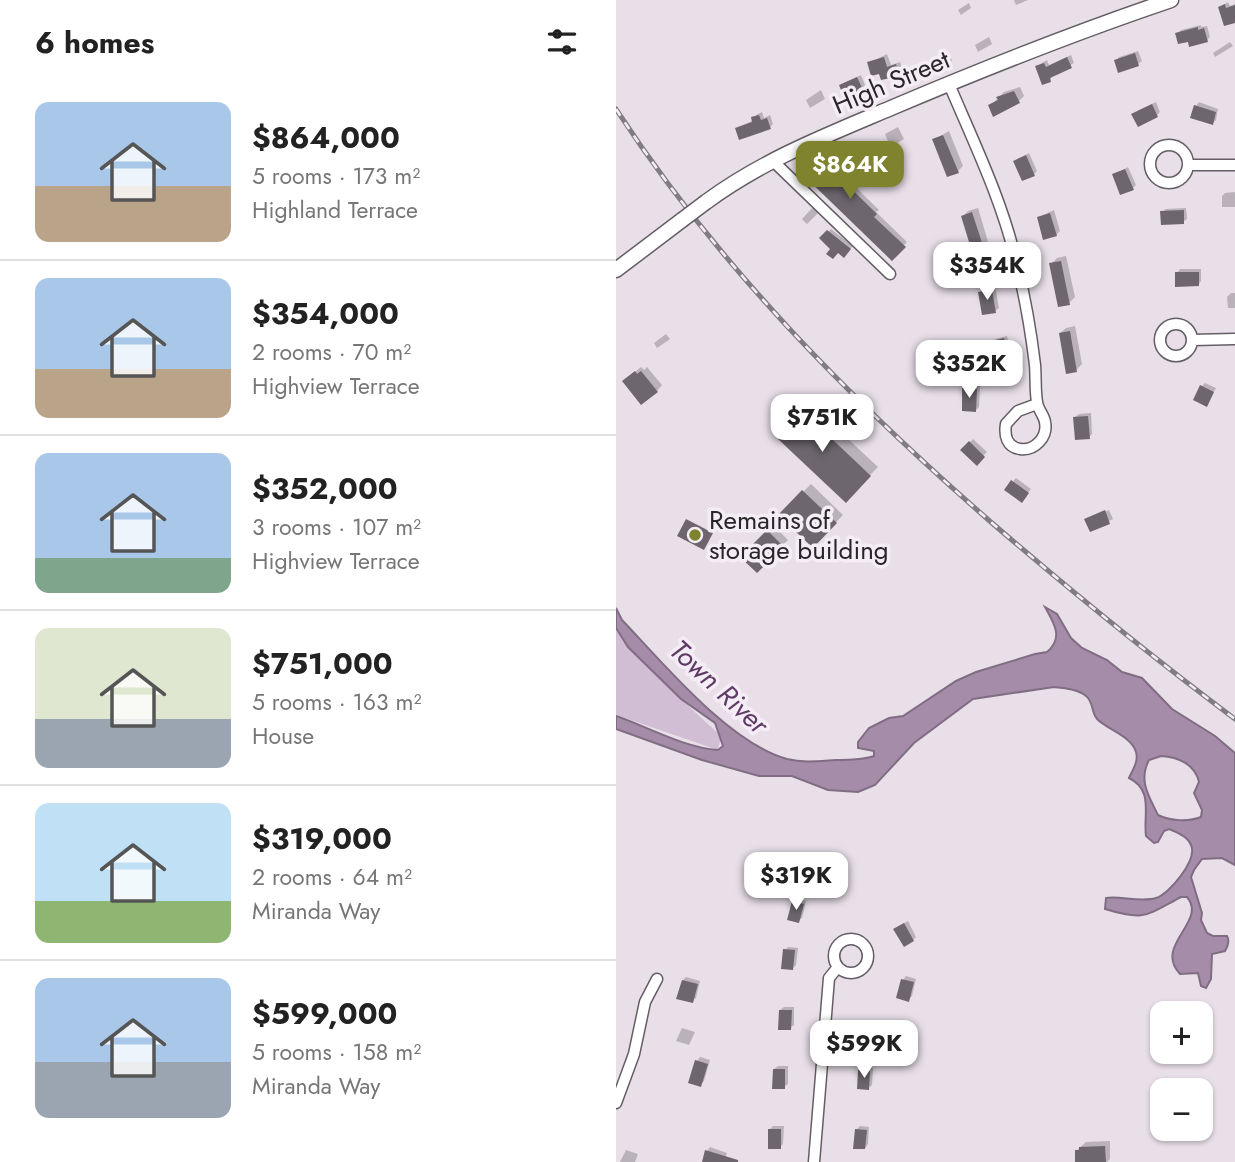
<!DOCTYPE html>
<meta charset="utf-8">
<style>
:root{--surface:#fff;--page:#f6f6f6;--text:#222;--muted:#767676;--line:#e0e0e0;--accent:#7f832e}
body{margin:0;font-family:Jost,sans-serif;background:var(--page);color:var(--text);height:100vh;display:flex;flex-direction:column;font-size:26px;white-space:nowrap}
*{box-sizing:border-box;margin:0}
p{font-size:23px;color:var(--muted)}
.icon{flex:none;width:38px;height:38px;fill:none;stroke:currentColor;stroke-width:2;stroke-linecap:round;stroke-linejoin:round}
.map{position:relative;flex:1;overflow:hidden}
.panel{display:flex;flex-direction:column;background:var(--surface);width:616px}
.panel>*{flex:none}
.fabs{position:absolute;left:534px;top:1001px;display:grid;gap:14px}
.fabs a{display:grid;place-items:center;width:63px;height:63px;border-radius:14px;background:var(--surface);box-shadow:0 2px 5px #0004;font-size:35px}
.price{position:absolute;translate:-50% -60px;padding:0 16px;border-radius:14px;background:#fff;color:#222;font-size:23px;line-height:46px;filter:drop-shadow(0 2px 4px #0008)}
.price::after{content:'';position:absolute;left:50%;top:42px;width:21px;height:16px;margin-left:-10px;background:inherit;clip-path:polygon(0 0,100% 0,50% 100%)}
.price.active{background:var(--accent);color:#fff}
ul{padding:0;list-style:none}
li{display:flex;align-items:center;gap:21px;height:175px;padding:0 35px}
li+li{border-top:2px solid var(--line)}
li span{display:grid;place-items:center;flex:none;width:196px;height:140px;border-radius:14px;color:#555}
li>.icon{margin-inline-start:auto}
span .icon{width:84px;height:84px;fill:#fffc;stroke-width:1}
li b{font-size:30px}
h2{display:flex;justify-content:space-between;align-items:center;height:84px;padding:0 35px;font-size:30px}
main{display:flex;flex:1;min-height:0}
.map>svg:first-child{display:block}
.green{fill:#d1bed4}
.water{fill:#a58ca9;stroke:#806d83;stroke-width:2;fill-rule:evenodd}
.shadow{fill:#0003}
.building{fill:#6d666e}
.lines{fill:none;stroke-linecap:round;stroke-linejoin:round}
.minor-casing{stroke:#645d65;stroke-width:13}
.tertiary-casing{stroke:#645d65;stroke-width:17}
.minor{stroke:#fff;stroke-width:10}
.tertiary{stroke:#fff;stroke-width:14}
.rail-casing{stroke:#817c82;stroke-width:5}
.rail{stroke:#f5edf6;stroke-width:2.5;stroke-dasharray:8;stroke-linecap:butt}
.tertiary-bridge-casing{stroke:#645d65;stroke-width:17;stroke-linecap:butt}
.tertiary-bridge{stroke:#fff;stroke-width:14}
.poi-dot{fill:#7f832e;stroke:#f5edf6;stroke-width:2.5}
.labels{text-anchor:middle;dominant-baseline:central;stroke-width:7;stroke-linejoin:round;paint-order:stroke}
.street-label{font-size:26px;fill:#292629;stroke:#f5edf6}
.poi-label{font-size:26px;fill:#292629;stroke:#f5edf6;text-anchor:start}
.water-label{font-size:28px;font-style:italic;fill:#5f3b65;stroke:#f5edf6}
</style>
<main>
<section class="panel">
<h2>6 homes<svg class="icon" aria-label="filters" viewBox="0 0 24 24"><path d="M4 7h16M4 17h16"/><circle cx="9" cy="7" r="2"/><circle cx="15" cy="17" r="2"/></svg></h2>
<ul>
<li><span style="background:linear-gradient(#a9c7e8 60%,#b9a48a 0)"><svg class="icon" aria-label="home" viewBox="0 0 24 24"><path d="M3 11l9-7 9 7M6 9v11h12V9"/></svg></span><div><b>$864,000</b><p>5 rooms · 173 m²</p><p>Highland Terrace</p></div></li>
<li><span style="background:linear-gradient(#a9c7e8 65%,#b9a48a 0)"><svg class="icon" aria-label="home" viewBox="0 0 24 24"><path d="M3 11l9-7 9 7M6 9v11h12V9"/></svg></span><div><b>$354,000</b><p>2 rooms · 70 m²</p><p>Highview Terrace</p></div></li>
<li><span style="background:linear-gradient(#a9c7e8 75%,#7fa58c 0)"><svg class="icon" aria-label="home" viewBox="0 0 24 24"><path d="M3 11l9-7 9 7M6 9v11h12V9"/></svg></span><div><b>$352,000</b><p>3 rooms · 107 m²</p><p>Highview Terrace</p></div></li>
<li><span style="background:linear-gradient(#dfe7d0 65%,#9aa5b1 0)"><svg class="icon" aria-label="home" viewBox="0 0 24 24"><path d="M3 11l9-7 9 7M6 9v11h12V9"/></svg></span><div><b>$751,000</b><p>5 rooms · 163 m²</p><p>House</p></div></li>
<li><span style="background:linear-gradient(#bfe0f5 70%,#8fb573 0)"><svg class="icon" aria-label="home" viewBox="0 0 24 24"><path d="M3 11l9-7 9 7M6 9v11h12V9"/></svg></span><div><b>$319,000</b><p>2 rooms · 64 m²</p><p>Miranda Way</p></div></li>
<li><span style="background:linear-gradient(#a9c7e8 60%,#9aa5b1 0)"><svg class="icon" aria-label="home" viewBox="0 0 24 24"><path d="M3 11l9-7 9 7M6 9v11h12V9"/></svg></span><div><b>$599,000</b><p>5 rooms · 158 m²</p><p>Miranda Way</p></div></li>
</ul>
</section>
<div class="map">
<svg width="619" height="1162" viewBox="0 0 619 1162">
<rect width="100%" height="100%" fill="#e8dfe9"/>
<!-- green -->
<path class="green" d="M 0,627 L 58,693 L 105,736 L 102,750 L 0,715 Z"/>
<!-- water -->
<path class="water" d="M 429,607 L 441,614 L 455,638 L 466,648 L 491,660 L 506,672 L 526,678 L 556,709 L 599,736 L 619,753 L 619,865 L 606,858 L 586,859 L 578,870 L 575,877 L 586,913 L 585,920 L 591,933 L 597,936 L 611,936 C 614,941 612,946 609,951 L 596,954 L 595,979 L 590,988 L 585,986 L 582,973 L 564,974 C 537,945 592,922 571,897 L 565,897 C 529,916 529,921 489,909 L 490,898 C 503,895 523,903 540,898 C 553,894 582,860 575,845 C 571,836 562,833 553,829 L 548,831 L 542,842 L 538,843 L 530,836 C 527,815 538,790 513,778 C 516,771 523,761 520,752 C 516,737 493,730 482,720 C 475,714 478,702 470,696 C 462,689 448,688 438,687 L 357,699 L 298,743 L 259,785 L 242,792 L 212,790 L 176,776 L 143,776 L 86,760 L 0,729 L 0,716 C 32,727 69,748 102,750 L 107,746 L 99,723 L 65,699 L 12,647 L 0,628 L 0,608 L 6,620 C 48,664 113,743 171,759 C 188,763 203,761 220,760 C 232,760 246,760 258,756 L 258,751 L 242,748 L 242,742 L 253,728 L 273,718 L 287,716 L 340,681 L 360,672 L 419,654 L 431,652 C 448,638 438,623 429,607 ZM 545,756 C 562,757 579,764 583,782 L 578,793 L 586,810 L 585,817 C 573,822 554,821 542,815 C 533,796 522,781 533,760 Z"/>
<!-- shadow -->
<path class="shadow" d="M 398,0 L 412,0 L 400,5 Z
M 612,2 L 614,6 L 619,4 L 619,22 L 604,7 Z
M 353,3 L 355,8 L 345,15 L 342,10 Z
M 585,25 L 585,27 L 591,26 L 594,37 L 591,40 L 573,40 L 561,34 L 565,30 Z
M 373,37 L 376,44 L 362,52 L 359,45 Z
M 614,42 L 617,46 L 599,57 L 597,53 Z
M 522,51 L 526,61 L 522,64 L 500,61 L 503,57 Z
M 333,53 L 336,61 L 333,64 L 314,68 L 312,64 L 315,61 Z
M 271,54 L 275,65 L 284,62 L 287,71 L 283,74 L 253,63 Z
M 455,55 L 458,63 L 437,75 L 434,80 L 421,66 L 431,60 L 433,65 Z
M 245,75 L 249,85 L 246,89 L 225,85 Z
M 404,87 L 408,96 L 403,101 L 374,106 L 388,92 Z
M 205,90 L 209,99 L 194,108 L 190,100 Z
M 540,102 L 544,112 L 541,115 L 521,111 Z
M 583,102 L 602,109 L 600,120 L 597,123 L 580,106 Z
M 146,112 L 148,118 L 154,115 L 157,124 L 154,127 L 121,128 L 138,120 L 140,115 Z
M 282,127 L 288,139 L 278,145 L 277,143 L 273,144 L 269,134 Z
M 333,131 L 347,166 L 342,171 L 318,140 Z
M 227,141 L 233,148 L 217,165 L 263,210 L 260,212 L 291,242 L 276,258 L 185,170 L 201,153 L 206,158 L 210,154 L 212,157 Z
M 413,153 L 421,171 L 418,174 L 399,161 Z
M 512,167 L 520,185 L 517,188 L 498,175 Z
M 619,192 L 619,207 L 606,207 L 606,196 L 609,193 Z
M 198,206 L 204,211 L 191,224 L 186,219 Z
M 362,208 L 373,245 L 368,250 L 347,216 L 352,211 Z
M 570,208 L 571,219 L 567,222 L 546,212 L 550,209 Z
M 438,210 L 444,231 L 440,235 L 423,217 Z
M 215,229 L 237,246 L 228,256 L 206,238 Z
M 450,256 L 459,297 L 453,303 L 435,264 L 441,258 Z
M 564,269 L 585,269 L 585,281 L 582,285 L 561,273 Z
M 379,287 L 383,308 L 379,311 L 363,293 L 367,289 Z
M 615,293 L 619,293 L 619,308 L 612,308 L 611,297 Z
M 459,326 L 466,364 L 460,370 L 444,333 L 450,328 Z
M 50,334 L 54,339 L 41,348 L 38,343 Z
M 391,336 L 396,355 L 393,359 L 375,343 L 379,339 Z
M 25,367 L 28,370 L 31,367 L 46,385 L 41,391 L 14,376 Z
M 589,383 L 600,388 L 590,405 L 586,386 Z
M 351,386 L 364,386 L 363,407 L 360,410 L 348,389 Z
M 185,395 L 262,467 L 230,500 L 178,426 L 166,415 Z
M 475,413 L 476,434 L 473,437 L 459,417 L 463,414 Z
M 357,439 L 371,452 L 360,463 L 347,450 Z
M 400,478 L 415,489 L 409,497 L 397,481 Z
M 195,484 L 227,515 L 197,546 L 164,515 Z
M 493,510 L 497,519 L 475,530 L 472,519 Z
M 158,526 L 172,540 L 141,571 L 126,557 Z
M 181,898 L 190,901 L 186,918 L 182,921 L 177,901 Z
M 292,921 L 300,937 L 297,940 L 283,926 Z
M 172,947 L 182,948 L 180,965 L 176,969 L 169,950 Z
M 290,976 L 300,979 L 296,996 L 292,1000 L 287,980 Z
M 70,977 L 84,981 L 80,998 L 76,1001 L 67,980 Z
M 168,1007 L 178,1007 L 178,1025 L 174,1028 L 164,1010 Z
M 263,1021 L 273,1025 L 262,1045 L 253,1041 Z
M 66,1028 L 79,1032 L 73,1045 L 60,1041 Z
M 84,1057 L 94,1060 L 88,1081 L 84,1085 L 81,1061 Z
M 162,1066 L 172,1066 L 172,1084 L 168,1087 L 158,1069 Z
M 247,1067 L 257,1068 L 256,1085 L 252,1088 L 244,1070 Z
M 157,1126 L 168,1126 L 167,1144 L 164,1147 L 154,1129 Z
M 244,1126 L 253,1127 L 252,1144 L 249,1148 L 240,1130 Z
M 494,1141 L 494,1159 L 491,1162 L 462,1162 L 460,1151 L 470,1142 Z
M 94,1147 L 111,1153 L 108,1162 L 91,1151 Z
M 10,1150 L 22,1154 L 19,1162 L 4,1162 Z"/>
<!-- building -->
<path class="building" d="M 609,4 L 610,8 L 619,5 L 619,23 L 608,26 L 602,7 Z
M 582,27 L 582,30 L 588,28 L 592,42 L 573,47 L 572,42 L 562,44 L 559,33 Z
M 519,53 L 523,66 L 502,73 L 498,60 Z
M 268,57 L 271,67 L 280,64 L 284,76 L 265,80 L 263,74 L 255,76 L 251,62 Z
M 451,57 L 456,68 L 434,78 L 435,82 L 426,85 L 419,66 L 428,63 L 430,67 Z
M 241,77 L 247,90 L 228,98 L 223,85 Z
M 398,91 L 404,103 L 377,117 L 372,105 L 382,100 L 380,97 Z
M 536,104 L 542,117 L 522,127 L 515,114 Z
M 578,105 L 600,112 L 597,125 L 574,118 Z
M 143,115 L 145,120 L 151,118 L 155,129 L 123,140 L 119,128 L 136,122 L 135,117 Z
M 327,135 L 343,173 L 331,177 L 316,139 Z
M 222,143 L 231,152 L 215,169 L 261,214 L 258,217 L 290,247 L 276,261 L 182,170 L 197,155 L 202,160 L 205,156 L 208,159 Z
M 410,155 L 419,176 L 406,181 L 397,161 Z
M 509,169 L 518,190 L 504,195 L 496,174 Z
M 568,210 L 568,224 L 545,225 L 544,211 Z
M 356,212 L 369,252 L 357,255 L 345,216 Z
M 434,213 L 441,236 L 427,240 L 421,217 Z
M 211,230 L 235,249 L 228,258 L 222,253 L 217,259 L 210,254 L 214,249 L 203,238 Z
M 445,261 L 454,305 L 442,307 L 433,263 Z
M 559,272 L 583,272 L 583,286 L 559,287 Z
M 376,290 L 380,313 L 366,315 L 362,292 Z
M 454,331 L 461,372 L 450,374 L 443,333 Z
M 388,338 L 394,360 L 379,364 L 373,342 Z
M 19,371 L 21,374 L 25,371 L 42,392 L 25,405 L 6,381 Z
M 584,385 L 598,392 L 591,407 L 577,400 Z
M 346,388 L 361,389 L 360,412 L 346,411 Z
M 176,401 L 255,476 L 230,503 L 162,439 L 175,426 L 163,415 Z
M 472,416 L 474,439 L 459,440 L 457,417 Z
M 353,441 L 369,457 L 361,466 L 344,450 Z
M 395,480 L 413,493 L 406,503 L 388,490 Z
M 186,490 L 221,523 L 197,548 L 162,515 Z
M 489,510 L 494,524 L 474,532 L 468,519 Z
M 70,519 L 97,533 L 88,550 L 61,536 Z
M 151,530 L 168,547 L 141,573 L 124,557 Z
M 176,901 L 188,904 L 183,923 L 171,920 Z
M 288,923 L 298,941 L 288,947 L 277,929 Z
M 167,949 L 179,950 L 177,970 L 165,969 Z
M 285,979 L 298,982 L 293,1002 L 280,998 Z
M 66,980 L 82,984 L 77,1003 L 60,999 Z
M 163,1010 L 176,1010 L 175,1030 L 162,1030 Z
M 258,1024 L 271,1029 L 263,1047 L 251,1042 Z
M 79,1060 L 92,1064 L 85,1087 L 72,1083 Z
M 157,1069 L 169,1069 L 169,1089 L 156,1089 Z
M 242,1070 L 254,1071 L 253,1090 L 241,1089 Z
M 152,1129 L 165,1129 L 165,1149 L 152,1149 Z
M 239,1129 L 251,1130 L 249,1149 L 237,1149 Z
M 489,1146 L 490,1162 L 459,1162 L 459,1150 L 463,1150 L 463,1147 Z
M 89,1150 L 122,1160 L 122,1162 L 86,1162 Z"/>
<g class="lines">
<defs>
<path id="minor" d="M 333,84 C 358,143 387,202 401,265 C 409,297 415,332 419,365 C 420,377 419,390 421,402 C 422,410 428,415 429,422 C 432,437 419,451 404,449 C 391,447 388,436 390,424 L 402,411 L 421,404
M534 164a19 19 0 1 1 38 0a19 19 0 1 1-38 0Z
M 157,161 L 274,274
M 573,165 L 619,165
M544 340a16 16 0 1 1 32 0a16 16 0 1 1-32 0Z
M 576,340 L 619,339
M218 956a17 17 0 1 1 34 0a17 17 0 1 1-34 0Z
M 0,1103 L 18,1054 L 29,1002 L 41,979
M 198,1162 L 213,978 L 222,967"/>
<path id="tertiary" d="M 90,202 C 147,160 211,135 275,108 C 367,69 460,32 555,0
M 0,270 L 66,220"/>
</defs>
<!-- minor casing -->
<use href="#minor" class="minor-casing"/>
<!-- tertiary casing -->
<use href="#tertiary" class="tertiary-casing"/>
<!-- minor -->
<use href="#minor" class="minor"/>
<!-- tertiary -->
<use href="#tertiary" class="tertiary"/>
<defs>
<path id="rail" d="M 0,109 C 103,267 235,400 376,523 C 455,591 536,657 619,719"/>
</defs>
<!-- rail casing -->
<use href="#rail" class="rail-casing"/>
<!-- rail -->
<use href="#rail" class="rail"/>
<defs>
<path id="tertiary-bridge" d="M 66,220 L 90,202"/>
</defs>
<!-- tertiary-bridge casing -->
<use href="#tertiary-bridge" class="tertiary-bridge-casing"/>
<!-- tertiary-bridge -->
<use href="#tertiary-bridge" class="tertiary-bridge"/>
</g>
<!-- markers -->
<circle class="poi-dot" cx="79" cy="535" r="7"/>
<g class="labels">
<!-- street labels -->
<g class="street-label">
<text transform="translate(275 82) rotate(-23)">High Street</text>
</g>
<!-- poi labels -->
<g class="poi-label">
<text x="93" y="520">Remains of<tspan x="93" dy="30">storage building</tspan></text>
</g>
<!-- water labels -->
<g class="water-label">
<text transform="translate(103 687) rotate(43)">Town River</text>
</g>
</g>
</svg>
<div class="fabs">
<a>+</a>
<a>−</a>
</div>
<b class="price active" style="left:234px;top:201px">$864K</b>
<b class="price" style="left:371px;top:302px">$354K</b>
<b class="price" style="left:353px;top:400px">$352K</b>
<b class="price" style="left:206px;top:454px">$751K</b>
<b class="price" style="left:180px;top:912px">$319K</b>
<b class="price" style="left:248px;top:1080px">$599K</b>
</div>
</main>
